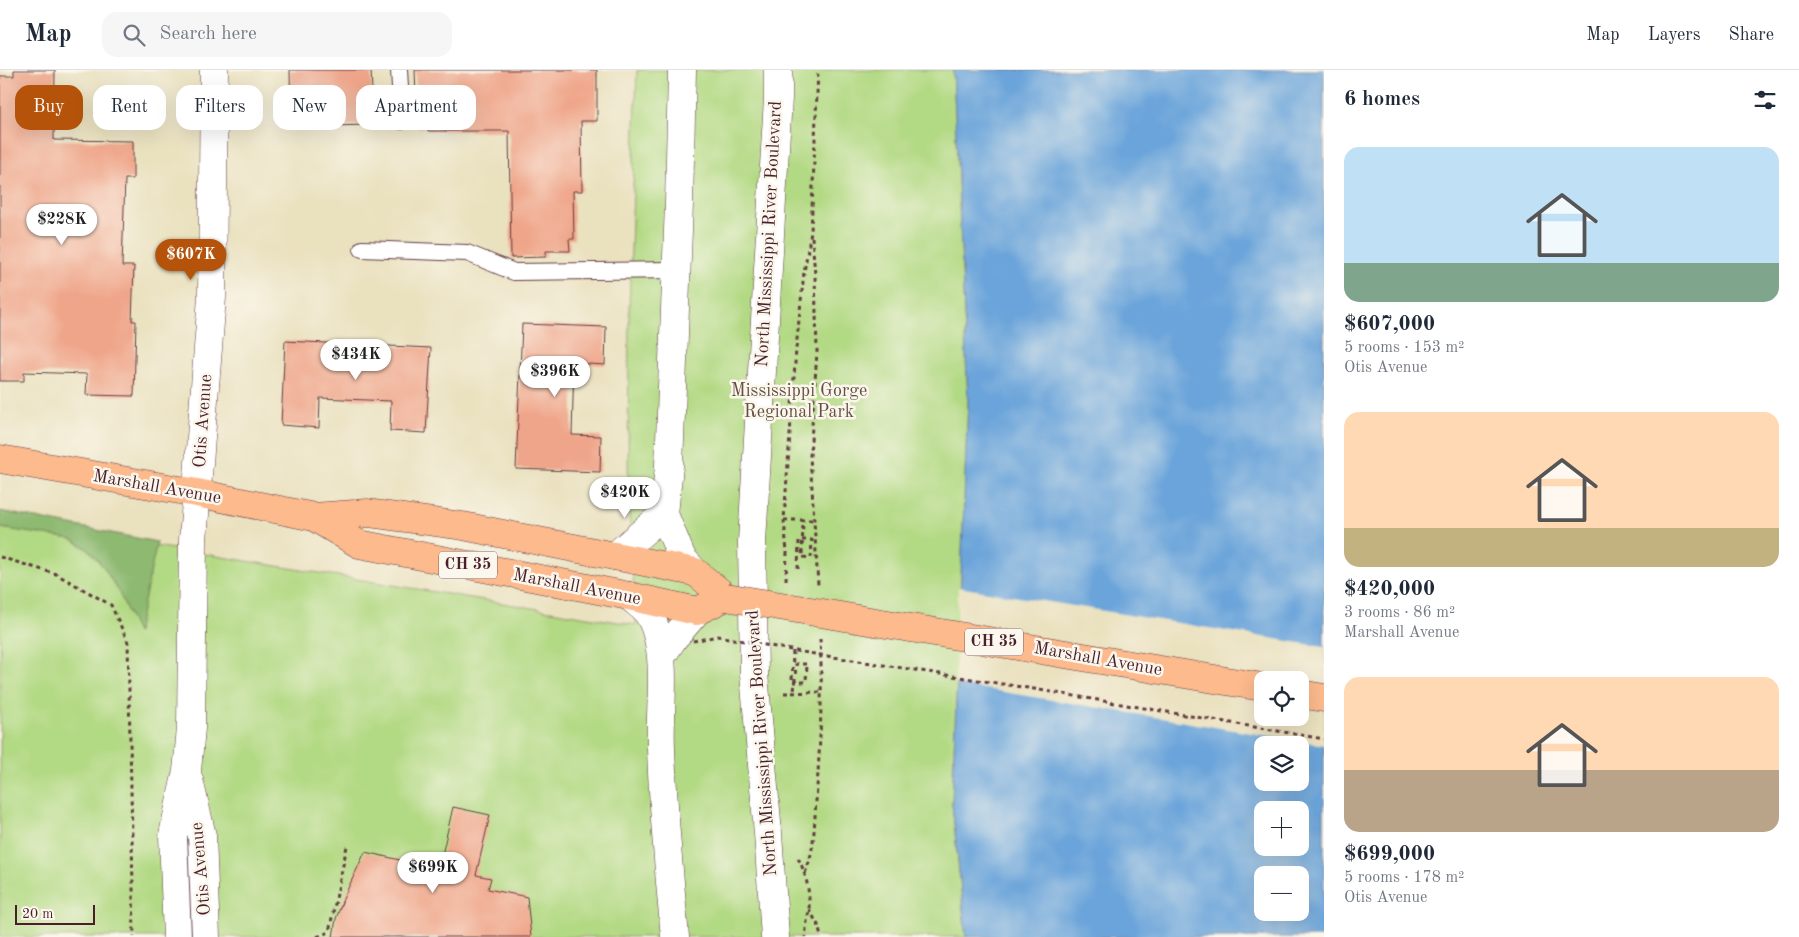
<!DOCTYPE html>
<meta charset="utf-8">
<style>
:root{--surface:#fff;--page:#f6f6f7;--text:#1f2937;--muted:#747a83;--line:#e0e1e3;--accent:#b45309}
body{margin:0;font-family:"Old Standard TT",serif;background:var(--page);color:var(--text);height:100vh;display:flex;flex-direction:column;font-size:19px;white-space:nowrap}
*{box-sizing:border-box;margin:0}
p{font-size:16px;color:var(--muted)}
.icon{flex:none;width:28px;height:28px;fill:none;stroke:currentColor;stroke-width:2;stroke-linecap:round;stroke-linejoin:round}
.map{position:relative;flex:1;overflow:hidden}
.details{display:flex;flex-direction:column;background:var(--surface);width:475px}
.details>*{flex:none}
.guide{position:absolute;left:15px;top:15px;width:475px;height:45px;display:flex;gap:10px}
.fabs{position:absolute;left:1254px;top:601px;display:grid;gap:10px}
.fabs a{display:grid;place-items:center;width:55px;height:55px;border-radius:10px;background:var(--surface);box-shadow:0 5px 20px #0002;font-size:25px}
.scale{position:absolute;left:15px;bottom:12px;width:80px;box-sizing:border-box;padding-left:5px;border:2px solid #4a1f2b;border-top:0;font-size:14px;line-height:18px;white-space:nowrap;color:#4a1f2b;-webkit-text-stroke:4px #fbf7ec;paint-order:stroke}
.price{position:absolute;translate:-50% -42px;padding:0 11px;border-radius:18px;background:#fff;color:#222;font-size:16px;line-height:32px;filter:drop-shadow(0 1px 2px #0008)}
.price::after{content:'';position:absolute;left:50%;top:30px;width:15px;height:11px;margin-left:-8px;background:inherit;clip-path:polygon(0 0,100% 0,50% 100%)}
.price.selected{background:var(--accent);color:#fff}
ul{padding:0;list-style:none}
li{display:grid;align-content:center;gap:10px;height:265px;padding:0 20px}
li span{display:grid;place-items:center;height:155px;border-radius:15px;color:#555}
li>.icon{margin-inline-start:auto}
span .icon{width:90px;height:90px;fill:#fffc;stroke-width:1}
li b{font-size:21px}
h2{display:flex;justify-content:space-between;align-items:center;height:60px;padding:0 20px;font-size:21px}
.pill{padding:0 18px;border-radius:15px;background:var(--surface);box-shadow:0 5px 20px #0002;font-size:18px;line-height:45px}
.pill.selected{background:var(--accent);color:#fff}
header{display:flex;align-items:center;gap:30px;box-sizing:border-box;height:70px;padding:0 25px;background:var(--surface);border-bottom:1px solid var(--line)}
header strong{font-size:24px}
nav{display:flex;gap:28px;margin-inline-start:auto;font-size:18px}
.search{width:350px;height:45px;background:var(--page);display:flex;align-items:center;gap:12px;box-sizing:border-box;padding:0 18px;border-radius:15px;color:var(--muted);font-size:19px}
main{display:flex;flex:1;min-height:0}
.map>svg:first-child{display:block}
.green{fill:#b2d983;stroke:#7e7c57}
.forest{fill:#8db971;stroke:#6c6c4e}
.water{fill:#6aa4da;stroke:#5a6282;fill-rule:evenodd}
.pier{fill:#eae1bf;fill-rule:evenodd}
.building{fill:#efa589}
.lines{fill:none;stroke-linecap:round;stroke-linejoin:round}
.service-casing{stroke:#623c41;stroke-width:18}
.minor-casing{stroke:#623c41;stroke-width:29}
.tertiary-casing{stroke:#623c41;stroke-width:29}
.primary-casing{stroke:#623c41;stroke-width:29}
.path{stroke:#623c41;stroke-width:3;stroke-dasharray:4 4;stroke-linecap:butt}
.service{stroke:#fff;stroke-width:16}
.minor{stroke:#fff;stroke-width:28}
.tertiary{stroke:#fff;stroke-width:28}
.primary{stroke:#fcba8d;stroke-width:28}
.primary-bridge-casing{stroke:#623c41;stroke-width:29;stroke-linecap:butt}
.path-bridge{stroke:#623c41;stroke-width:3;stroke-dasharray:4 4;stroke-linecap:butt}
.primary-bridge{stroke:#fcba8d;stroke-width:28}
.labels{text-anchor:middle;dominant-baseline:central;stroke-width:5;stroke-linejoin:round;paint-order:stroke}
.shield{fill:#fbf7ec;stroke:#7f6065;stroke-width:1}
.shield-label{font-size:16px;font-weight:bold;fill:#4a1f2b}
.street-label{font-size:18px;fill:#4a1f2b;stroke:#fbf7ec}
.park-label{font-size:18px;fill:#644e41;stroke:#fbf7ec}
</style>
<header>
<strong>Map</strong>
<div class="search"><svg class="icon" aria-label="search" viewBox="0 0 24 24"><circle cx="10" cy="10" r="6"/><path d="M15 15l6 6"/></svg>Search here</div>
<nav><a>Map</a><a>Layers</a><a>Share</a></nav>
</header>
<main>
<div class="map">
<svg width="1324" height="867" viewBox="0 0 1324 867">
<rect width="100%" height="100%" fill="#fbf7ec"/>
<filter id="ink" filterUnits="userSpaceOnUse"><feTurbulence type="fractalNoise" baseFrequency=".02" numOctaves="2"/><feDisplacementMap in="SourceGraphic" scale="10" xChannelSelector="R" yChannelSelector="G"/><feConvolveMatrix kernelMatrix="1 2 1 2 8 2 1 2 1" color-interpolation-filters="sRGB"/></filter>
<filter id="wash" filterUnits="userSpaceOnUse"><feTurbulence type="fractalNoise" baseFrequency=".0096" numOctaves="4" result="noise"/><feDisplacementMap in="SourceGraphic" scale="20" xChannelSelector="R" yChannelSelector="G"/><feGaussianBlur stdDeviation="1.12" result="paint"/><feColorMatrix in="noise" values="0 0 0 0 0 0 0 0 0 0 0 0 0 0 0 0 0 1.4 0 .05"/><feComposite in="paint" operator="in"/></filter>
<g filter="url(#wash)">
<rect width="100%" height="100%" fill="#eae1bf"/>
<!-- green -->
<path class="green" d="M 637,0 L 953,0 L 968,330 L 952,734 L 966,867 L 0,867 L 0,446 L 149,475 L 636,555 L 628,426 L 629,240 Z"/>
<!-- forest -->
<path class="forest" d="M 0,441 L 157,472 L 137,563 L 120,525 L 105,499 L 89,480 L 71,469 L 0,458 Z"/>
<!-- water -->
<path class="water" d="M 953,0 L 1324,0 L 1324,867 L 966,867 L 952,734 L 968,330 ZM 1262,610 L 1300,610 L 1300,648 L 1262,648 ZM 1262,675 L 1300,675 L 1300,712 L 1262,712 ZM 1262,740 L 1300,740 L 1300,778 L 1262,778 ZM 1262,805 L 1300,805 L 1300,842 L 1262,842 Z"/>
<!-- pier -->
<path class="pier" d="M 958,517 L 1324,577 L 1324,675 L 955,614 ZM 1262,610 L 1300,610 L 1300,648 L 1262,648 Z"/>
<g id="blocks">
<!-- building -->
<path class="building" d="M 14,0 L 55,0 L 54,70 L 133,71 L 133,109 L 125,109 L 122,196 L 134,196 L 132,251 L 136,251 L 134,326 L 86,325 L 87,304 L 24,302 L 24,311 L 0,311 L 0,6 L 14,6 Z
M 290,0 L 371,0 L 372,20 L 368,20 L 369,55 L 291,57 Z
M 415,0 L 597,0 L 597,51 L 581,51 L 582,121 L 573,121 L 574,169 L 569,169 L 570,181 L 546,181 L 546,187 L 511,188 L 509,61 L 428,61 L 428,58 L 417,58 Z
M 522,254 L 606,257 L 605,295 L 574,293 L 572,365 L 601,366 L 600,402 L 516,399 Z
M 285,271 L 431,278 L 426,363 L 390,361 L 391,331 L 320,328 L 319,358 L 281,355 Z
M 453,737 L 490,745 L 476,805 L 491,808 L 488,819 L 527,827 L 531,867 L 333,867 L 336,849 L 343,829 L 365,782 L 400,790 L 400,799 L 437,807 Z"/>
</g>
</g>
<g filter="url(#ink)">
<use href="#blocks" fill-opacity="0" stroke="#623c41" stroke-width="1"/>
<g class="lines">
<defs>
<path id="service" d="M 399,0 L 402,51
M 362,179 L 467,183 L 514,202 L 677,200"/>
<path id="minor" d="M 189,710 L 202,766 L 206,867
M 177,867 L 173,765 L 187,701 L 191,658 L 193,470 L 212,227 L 214,0"/>
<path id="tertiary" d="M 682,0 L 679,134 L 669,396 L 664,444 L 682,488 L 695,502
M 615,486 L 664,444
M 629,526 C 644,539 650,541 656,561 C 667,595 659,642 661,678 C 663,741 669,804 675,867
M 661,587 L 673,569 L 697,541
M 775,867 L 768,763 L 754,604 L 752,472 L 778,28 L 778,0"/>
<path id="primary" d="M 0,389 L 197,423 L 314,447 L 368,443 L 463,456 L 695,502 L 726,527 L 697,541 L 629,526 L 359,474 L 314,447
M 1300,624 L 1324,628"/>
</defs>
<!-- service casing -->
<use href="#service" class="service-casing"/>
<!-- minor casing -->
<use href="#minor" class="minor-casing"/>
<!-- tertiary casing -->
<use href="#tertiary" class="tertiary-casing"/>
<!-- primary casing -->
<use href="#primary" class="primary-casing"/>
<!-- path -->
<path class="path" d="M 812,167 L 815,205 L 817,281 L 810,386 L 818,515
M 784,450 L 814,450
M 0,487 L 56,504 L 111,535 L 128,572 L 134,867
M 798,499 L 799,470 L 812,470 L 811,488 L 802,487 L 803,451
M 786,510 L 787,482 L 784,450 L 796,279 L 804,202 L 811,162 L 818,0
M 793,581 L 792,612 L 806,612 L 807,594 L 796,594 L 794,623
M 784,623 L 821,622
M 798,788 C 806,803 810,822 809,839 C 808,849 805,857 806,867
M 805,803 C 815,780 814,755 816,731 C 820,677 823,623 820,569
M 809,839 L 818,855 L 821,867
M 317,867 L 329,862 L 347,776"/>
<!-- service -->
<use href="#service" class="service"/>
<!-- minor -->
<use href="#minor" class="minor"/>
<!-- tertiary -->
<use href="#tertiary" class="tertiary"/>
<!-- primary -->
<use href="#primary" class="primary"/>
<defs>
<path id="primary-bridge" d="M 726,527 L 1262,617"/>
</defs>
<!-- primary-bridge casing -->
<use href="#primary-bridge" class="primary-bridge-casing"/>
<!-- path-bridge -->
<path class="path-bridge" d="M 693,571 L 718,566 L 796,581 L 1034,619 L 1324,669"/>
<!-- primary-bridge -->
<use href="#primary-bridge" class="primary-bridge"/>
</g>
</g>
<g class="labels">
<!-- shield labels -->
<g class="shield">
<rect x="439" y="481.5" width="58" height="27" rx="4"/>
<rect x="965" y="558.5" width="58" height="27" rx="4"/>
</g>
<g class="shield-label">
<text x="468" y="495">CH 35</text>
<text x="994" y="572">CH 35</text>
</g>
<!-- street labels -->
<g class="street-label">
<text transform="translate(769 164) rotate(-87)">North Mississippi River Boulevard</text>
<text transform="translate(203 351) rotate(-86)">Otis Avenue</text>
<text transform="translate(157 417) rotate(10)">Marshall Avenue</text>
<text transform="translate(577 517) rotate(11)">Marshall Avenue</text>
<text transform="translate(1098 589) rotate(10)">Marshall Avenue</text>
<text transform="translate(762 673) rotate(-94)">North Mississippi River Boulevard</text>
<text transform="translate(201 799) rotate(-95)">Otis Avenue</text>
</g>
<!-- park labels -->
<g class="park-label">
<text x="799" y="321">Mississippi Gorge<tspan x="799" dy="21">Regional Park</tspan></text>
</g>
</g>
</svg>
<div class="fabs">
<a><svg class="icon" aria-label="locate" viewBox="0 0 24 24"><circle cx="12" cy="12" r="6"/><path d="M12 2v4M12 18v4M2 12h4M18 12h4"/></svg></a>
<a><svg class="icon" aria-label="layers" viewBox="0 0 24 24"><path d="M12 4l9 5-9 5-9-5zM3 14l9 5 9-5"/></svg></a>
<a>+</a>
<a>−</a>
</div>
<div class="scale">20 m</div>
<b class="price" style="left:62px;top:176px">$228K</b>
<b class="price selected" style="left:191px;top:211px">$607K</b>
<b class="price" style="left:356px;top:311px">$434K</b>
<b class="price" style="left:555px;top:328px">$396K</b>
<b class="price" style="left:625px;top:449px">$420K</b>
<b class="price" style="left:433px;top:824px">$699K</b>
<div class="guide">
<a class="pill selected">Buy</a>
<a class="pill">Rent</a>
<a class="pill">Filters</a>
<a class="pill">New</a>
<a class="pill">Apartment</a>
</div>
</div>
<section class="details">
<h2>6 homes<svg class="icon" aria-label="filters" viewBox="0 0 24 24"><path d="M4 7h16M4 17h16"/><circle cx="9" cy="7" r="2"/><circle cx="15" cy="17" r="2"/></svg></h2>
<ul>
<li><span style="background:linear-gradient(#bfe0f5 75%,#7fa58c 0)"><svg class="icon" aria-label="home" viewBox="0 0 24 24"><path d="M3 11l9-7 9 7M6 9v11h12V9"/></svg></span><div><b>$607,000</b><p>5 rooms · 153 m²</p><p>Otis Avenue</p></div></li>
<li><span style="background:linear-gradient(#ffd9b3 75%,#c2b280 0)"><svg class="icon" aria-label="home" viewBox="0 0 24 24"><path d="M3 11l9-7 9 7M6 9v11h12V9"/></svg></span><div><b>$420,000</b><p>3 rooms · 86 m²</p><p>Marshall Avenue</p></div></li>
<li><span style="background:linear-gradient(#ffd9b3 60%,#b9a48a 0)"><svg class="icon" aria-label="home" viewBox="0 0 24 24"><path d="M3 11l9-7 9 7M6 9v11h12V9"/></svg></span><div><b>$699,000</b><p>5 rooms · 178 m²</p><p>Otis Avenue</p></div></li>
</ul>
</section>
</main>
